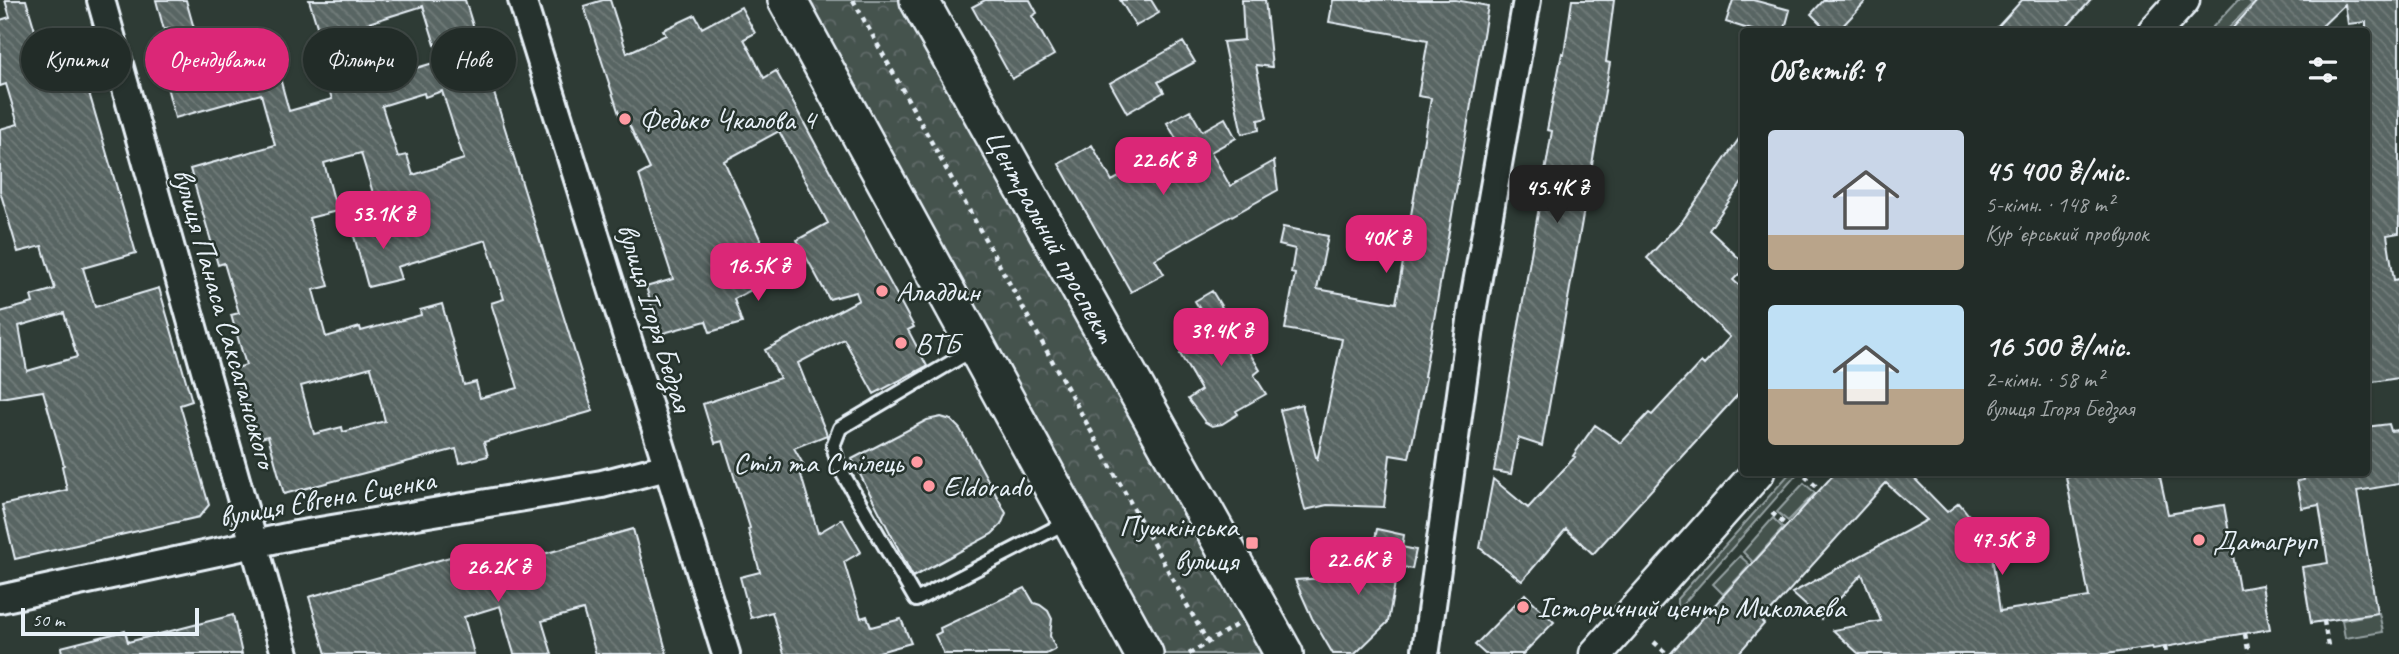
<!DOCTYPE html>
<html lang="uk">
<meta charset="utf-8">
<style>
:root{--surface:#222c28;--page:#2e3834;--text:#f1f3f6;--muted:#a2a7a8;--line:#3f4845;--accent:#db2777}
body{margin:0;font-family:Caveat,sans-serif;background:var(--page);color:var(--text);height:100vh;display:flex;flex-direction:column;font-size:26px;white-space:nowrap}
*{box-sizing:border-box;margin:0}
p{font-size:23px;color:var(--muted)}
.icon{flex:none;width:38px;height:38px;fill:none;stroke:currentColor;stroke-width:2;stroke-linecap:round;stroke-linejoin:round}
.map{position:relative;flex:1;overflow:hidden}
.details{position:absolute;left:1740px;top:28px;width:630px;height:448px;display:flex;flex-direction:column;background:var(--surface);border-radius:7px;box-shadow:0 2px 5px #0004,0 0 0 2px var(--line)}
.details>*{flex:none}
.hud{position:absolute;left:21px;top:28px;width:665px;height:63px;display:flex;gap:14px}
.scale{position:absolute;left:21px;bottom:18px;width:178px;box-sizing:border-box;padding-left:7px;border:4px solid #e8f1f8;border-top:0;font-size:19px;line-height:24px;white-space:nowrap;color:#e8f1f8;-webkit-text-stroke:5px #26332d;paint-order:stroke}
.price{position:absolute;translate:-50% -60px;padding:0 16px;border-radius:14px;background:var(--accent);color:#fff;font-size:23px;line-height:46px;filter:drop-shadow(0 2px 4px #0008)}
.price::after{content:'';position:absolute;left:50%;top:42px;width:21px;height:16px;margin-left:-10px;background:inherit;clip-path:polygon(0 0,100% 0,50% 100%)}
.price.on{background:#222;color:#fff}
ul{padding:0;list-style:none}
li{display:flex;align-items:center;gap:21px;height:175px;padding:0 28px}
li span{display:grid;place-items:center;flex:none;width:196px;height:140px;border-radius:7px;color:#555}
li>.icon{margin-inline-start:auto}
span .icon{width:84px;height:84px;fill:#fffc;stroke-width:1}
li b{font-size:30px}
h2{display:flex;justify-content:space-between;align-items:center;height:84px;padding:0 28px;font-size:30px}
.chip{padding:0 24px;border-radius:32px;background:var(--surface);box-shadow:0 2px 5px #0004,0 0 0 2px var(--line);font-size:24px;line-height:63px}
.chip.on{background:var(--accent);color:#fff}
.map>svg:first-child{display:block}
.green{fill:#45524e;stroke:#96a2a3;stroke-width:2}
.park{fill:url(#park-crowns);stroke:#96a2a3;stroke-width:2}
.building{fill:url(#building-back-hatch);stroke:#e8f1f8;stroke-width:2;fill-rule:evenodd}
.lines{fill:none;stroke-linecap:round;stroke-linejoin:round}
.service-casing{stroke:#e8f1f8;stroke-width:18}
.minor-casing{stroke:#e8f1f8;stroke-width:32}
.tertiary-casing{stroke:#e8f1f8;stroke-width:37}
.secondary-casing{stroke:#e8f1f8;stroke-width:42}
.path{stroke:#e8f1f8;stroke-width:4.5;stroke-dasharray:5 5;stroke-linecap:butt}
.service{stroke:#26332d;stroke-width:12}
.minor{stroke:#26332d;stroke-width:26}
.tertiary{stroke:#26332d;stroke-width:32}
.secondary{stroke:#26332d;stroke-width:37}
.poi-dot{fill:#ff9aa2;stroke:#26332d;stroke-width:2.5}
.labels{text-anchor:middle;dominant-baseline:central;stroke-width:5;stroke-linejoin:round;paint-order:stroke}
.poi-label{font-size:30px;fill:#e8f1f8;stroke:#26332d;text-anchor:start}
.street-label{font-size:30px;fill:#e8f1f8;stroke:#26332d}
</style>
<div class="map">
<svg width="2399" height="654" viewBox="0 0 2399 654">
<defs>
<pattern id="park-crowns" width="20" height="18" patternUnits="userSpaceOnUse" patternTransform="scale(1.75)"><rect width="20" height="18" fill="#45524e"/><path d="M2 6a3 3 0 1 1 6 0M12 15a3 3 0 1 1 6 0" fill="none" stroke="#606b68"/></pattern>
<pattern id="building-back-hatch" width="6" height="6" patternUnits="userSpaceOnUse" patternTransform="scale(1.75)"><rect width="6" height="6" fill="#596563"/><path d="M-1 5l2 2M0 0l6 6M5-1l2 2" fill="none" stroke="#717c7a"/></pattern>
</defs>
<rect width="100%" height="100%" fill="#2e3b35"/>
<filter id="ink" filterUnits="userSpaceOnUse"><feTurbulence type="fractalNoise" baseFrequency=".0143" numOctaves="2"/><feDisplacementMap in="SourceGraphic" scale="14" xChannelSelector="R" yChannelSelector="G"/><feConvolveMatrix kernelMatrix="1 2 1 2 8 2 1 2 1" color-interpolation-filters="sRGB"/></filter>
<g filter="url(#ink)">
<!-- green -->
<path class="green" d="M 2238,0 L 2248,0 L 2252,4 L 2226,31 L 2209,31 Z
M 1790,473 L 1797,474 L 1677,611 L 1677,599 Z
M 1804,483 L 1815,493 L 1788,521 L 1777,512 Z
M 1773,518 L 1783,528 L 1753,562 L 1743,552 Z
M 1740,556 L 1750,565 L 1723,594 L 1713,584 Z
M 2379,613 L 2383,632 L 2345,638 L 2342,620 Z"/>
<!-- park -->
<path class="park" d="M 806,0 L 901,0 L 1267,654 L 1162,654 Z"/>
<!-- building -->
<path class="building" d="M 5,0 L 26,0 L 42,54 L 75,45 L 136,253 L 83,268 L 95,307 L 159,288 L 192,401 L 180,405 L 209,505 L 199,517 L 15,559 L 2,505 L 67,490 L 62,466 L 64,465 L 43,391 L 0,398 L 0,312 L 33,303 L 31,296 L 55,289 L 42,246 L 18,252 L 0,191 L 0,129 L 18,124 L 6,84 L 0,86 L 0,20 L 10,17 ZM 64,313 L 77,357 L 27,371 L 19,326 Z
M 156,0 L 186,0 L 195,32 L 173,38 L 170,28 L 164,30 Z
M 309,0 L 465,0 L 593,411 L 484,442 L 488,456 L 460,463 L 456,449 L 284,494 L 268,436 L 254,440 L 234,369 L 246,365 L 231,315 L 239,313 L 224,263 L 218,265 L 190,169 L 275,145 L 261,94 L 175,118 L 165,79 L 272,49 L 289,111 L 332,99 L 313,38 L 320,36 ZM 423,6 L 440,61 L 386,77 L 380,59 L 370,62 L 359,26 ZM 442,91 L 464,159 L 413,175 L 407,155 L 398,157 L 382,106 L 424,93 L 425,97 ZM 361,153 L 373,193 L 344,200 L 368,287 L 401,279 L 397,267 L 486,240 L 504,299 L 491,303 L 518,388 L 480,398 L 476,382 L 464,385 L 442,304 L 420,310 L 421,315 L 361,331 L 360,327 L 326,337 L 313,290 L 329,286 L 309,218 L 337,211 L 324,163 ZM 371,367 L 385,421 L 343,432 L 342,427 L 314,434 L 301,386 Z
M 603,0 L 610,0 L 627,53 L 666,35 L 663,30 L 695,15 L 702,28 L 741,7 L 755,33 L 744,39 L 764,78 L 776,71 L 914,327 L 908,330 L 927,366 L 874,394 L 844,339 L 798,363 L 827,435 L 794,448 L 803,464 L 798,465 L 818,533 L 842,519 L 861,552 L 844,562 L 861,618 L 867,616 L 871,627 L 901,619 L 911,643 L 872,654 L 784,654 L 772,612 L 751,618 L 740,577 L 760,572 L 748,529 L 750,528 L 723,441 L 715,443 L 703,404 L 780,378 L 765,350 L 859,300 L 856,292 L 829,299 L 797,240 L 828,223 L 779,131 L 724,161 L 761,241 L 740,250 L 753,289 L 734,299 L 742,323 L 710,332 L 706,321 L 660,334 L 646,287 L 673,279 L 639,175 L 650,169 L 625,116 L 620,117 L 584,6 Z
M 985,0 L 1030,0 L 1037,13 L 1032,16 L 1054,55 L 1012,79 L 972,7 Z
M 1120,0 L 1151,0 L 1159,13 L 1136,26 Z
M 1242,0 L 1265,0 L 1272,67 L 1256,65 L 1267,118 L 1258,120 L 1259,130 L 1242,134 L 1223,42 L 1244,40 Z
M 1333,0 L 1456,0 L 1488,6 L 1424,377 L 1426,377 L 1409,458 L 1390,455 L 1384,507 L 1327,505 L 1305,510 L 1280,410 L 1302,404 L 1317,461 L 1342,339 L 1285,329 L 1295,274 L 1291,273 L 1295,249 L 1279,245 L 1283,227 L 1328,236 L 1317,289 L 1396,303 L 1431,98 L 1418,96 L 1428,40 L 1329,22 Z
M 1572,0 L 1614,0 L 1606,62 L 1610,63 L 1542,446 L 1518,438 L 1511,474 L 1494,471 L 1552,131 L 1547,130 L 1562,53 L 1564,54 Z
M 1733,0 L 1753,0 L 1790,10 L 1784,32 L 1758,32 L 1726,22 Z
M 1824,0 L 1867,0 L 1837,32 L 1829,32 L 1811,14 Z
M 2022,0 L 2091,0 L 2062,32 L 1993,32 Z
M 2258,0 L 2399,0 L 2399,233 L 2387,235 L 2394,280 L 2399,279 L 2399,378 L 2366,383 L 2366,335 L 2369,335 L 2366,313 L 2366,22 L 2348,24 L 2345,4 L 2316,32 L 2229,32 Z
M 1183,42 L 1195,62 L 1158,82 L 1164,92 L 1127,113 L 1110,83 Z
M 1190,110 L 1202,131 L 1225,118 L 1236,138 L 1211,152 L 1230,186 L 1274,161 L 1278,190 L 1155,259 L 1164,274 L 1131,292 L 1059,164 L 1092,145 L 1112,181 L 1179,144 L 1167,123 Z
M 1743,133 L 1743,181 L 1709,230 L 1743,262 L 1743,270 L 1733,280 L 1743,289 L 1743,389 L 1593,554 L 1566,529 L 1522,581 L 1480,548 L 1493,479 L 1528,508 L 1575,457 L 1573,456 L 1595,425 L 1621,443 L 1649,413 L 1652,415 L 1701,362 L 1704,365 L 1730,337 L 1647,258 L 1683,220 Z
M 1212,291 L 1260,370 L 1254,375 L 1266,394 L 1236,411 L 1238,414 L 1222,424 L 1212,426 L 1205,422 L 1188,399 L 1201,390 L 1180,354 L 1215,334 L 1195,301 Z
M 941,417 L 951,420 L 960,429 L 1006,513 L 1001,525 L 992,534 L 913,577 L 852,459 L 927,420 Z
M 2389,424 L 2391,431 L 2399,430 L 2399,484 L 2357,491 L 2377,613 L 2311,623 L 2302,567 L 2328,563 L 2319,505 L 2302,508 L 2297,481 L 2304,480 L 2303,476 L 2326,472 L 2366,472 L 2366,427 Z
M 1836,472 L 1908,472 L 1947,512 L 1959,503 L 1990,542 L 2000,611 L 2089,597 L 2066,477 L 2078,472 L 2159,472 L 2168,514 L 2224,505 L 2239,589 L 2262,585 L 2270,629 L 2153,649 L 2152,647 L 2106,654 L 1859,654 L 1833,630 L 1881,621 L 1862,574 L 1821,619 L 1792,593 L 1927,520 L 1886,483 L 1769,613 L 1762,622 L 1764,624 L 1738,654 L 1670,654 Z
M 633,529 L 667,654 L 596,654 L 583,610 L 542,621 L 552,654 L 514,654 L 500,606 L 464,617 L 474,654 L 326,654 L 309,597 L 457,555 L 464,581 L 505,570 L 504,565 Z
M 1377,529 L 1404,535 L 1402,547 L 1416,550 L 1412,569 L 1398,566 L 1388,622 L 1355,654 L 1333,654 L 1312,618 L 1295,580 L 1357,576 L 1367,578 Z
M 1025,588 L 1034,603 L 1040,605 L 1048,611 L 1052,619 L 1050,636 L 1056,649 L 1046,654 L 944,654 L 935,635 L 941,632 L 940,628 Z
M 1525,594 L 1554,622 L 1523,654 L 1485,654 L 1475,645 Z
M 233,615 L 242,654 L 62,654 L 61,647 L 125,631 L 128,642 Z"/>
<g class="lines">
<defs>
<path id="service" d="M 974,349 L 840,428 L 833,446 L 839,467 L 916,600 L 1067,522"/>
<path id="minor" d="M 101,0 L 285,654
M 522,0 L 726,654
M 0,599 L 296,535 L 602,484 L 667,467
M 1426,649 L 1473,306 L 1527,0"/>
<path id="tertiary" d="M 2154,32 L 2183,0
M 1596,654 L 1758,472"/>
<g id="secondary">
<path d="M 787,0 L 1144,654"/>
<path id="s1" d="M 919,0 L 1284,654"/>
</g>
</defs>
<!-- service casing -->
<use href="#service" class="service-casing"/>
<!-- minor casing -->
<use href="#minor" class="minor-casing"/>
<!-- tertiary casing -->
<use href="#tertiary" class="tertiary-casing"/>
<!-- secondary casing -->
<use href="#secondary" class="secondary-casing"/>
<!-- path -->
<path class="path" d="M 853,0 L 1208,643
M 2253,0 L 2256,2
M 1805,476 L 1820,490
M 1772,513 L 1787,526
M 2324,621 L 2328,646
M 2245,634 L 2249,654
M 1654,642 L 1667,654
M 2165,647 L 2166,654
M 1189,654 L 1236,625"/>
<!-- service -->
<use href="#service" class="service"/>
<!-- minor -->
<use href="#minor" class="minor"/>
<!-- tertiary -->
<use href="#tertiary" class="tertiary"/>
<!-- secondary -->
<use href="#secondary" class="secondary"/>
</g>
</g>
<!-- markers -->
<g class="poi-dot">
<circle cx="625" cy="119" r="7"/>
<circle cx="882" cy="291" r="7"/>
<circle cx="901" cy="343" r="7"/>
<circle cx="917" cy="462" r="7"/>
<circle cx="929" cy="486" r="7"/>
<circle cx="2199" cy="540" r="7"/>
<rect x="1245" y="536" width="14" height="14" rx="3.5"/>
<circle cx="1523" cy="607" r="7"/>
</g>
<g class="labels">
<!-- poi labels -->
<g class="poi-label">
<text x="639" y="119">Федько Чкалова 4</text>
<text x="896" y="291">Аладдин</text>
<text x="915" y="343">ВТБ</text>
<text x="903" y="462" text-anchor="end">Стіл та Стілець</text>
<text x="943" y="486">Eldorado</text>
<text x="1238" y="526" text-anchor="end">Пушкінська<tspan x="1238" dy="34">вулиця</tspan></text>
<text x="2213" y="540">Датагруп</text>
<text x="1537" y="607">Історичний центр Миколаєва</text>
</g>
<!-- street labels -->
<g class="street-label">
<text stroke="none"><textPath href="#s1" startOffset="270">Центральний проспект</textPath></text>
<text transform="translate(655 317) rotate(73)">вулиця Ігоря Бедзая</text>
<text transform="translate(225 318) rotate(74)">вулиця Панаса Саксаганського</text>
<text transform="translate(327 498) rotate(-10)">вулиця Євгена Єщенка</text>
</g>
</g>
</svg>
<div class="scale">50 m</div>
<b class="price" style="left:1163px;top:197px">22.6K ₴</b>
<b class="price on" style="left:1557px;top:225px">45.4K ₴</b>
<b class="price" style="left:383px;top:251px">53.1K ₴</b>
<b class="price" style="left:1386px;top:275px">40K ₴</b>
<b class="price" style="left:758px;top:303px">16.5K ₴</b>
<b class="price" style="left:1221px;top:368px">39.4K ₴</b>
<b class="price" style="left:2002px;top:577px">47.5K ₴</b>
<b class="price" style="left:1358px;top:597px">22.6K ₴</b>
<b class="price" style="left:498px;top:604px">26.2K ₴</b>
<div class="hud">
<a class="chip">Купити</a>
<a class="chip on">Орендувати</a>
<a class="chip">Фільтри</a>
<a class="chip">Нове</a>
</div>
<section class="details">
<h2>Об’єктів: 9<svg class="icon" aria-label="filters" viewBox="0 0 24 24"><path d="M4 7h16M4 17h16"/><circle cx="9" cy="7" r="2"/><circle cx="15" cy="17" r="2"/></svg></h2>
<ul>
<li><span style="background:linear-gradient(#c9d6e8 75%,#b9a48a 0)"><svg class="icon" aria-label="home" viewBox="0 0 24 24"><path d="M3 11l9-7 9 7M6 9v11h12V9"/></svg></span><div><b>45 400 ₴/міс.</b><p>5-кімн. · 148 m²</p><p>Курʼєрський провулок</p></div></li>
<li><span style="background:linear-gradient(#bfe0f5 60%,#b9a48a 0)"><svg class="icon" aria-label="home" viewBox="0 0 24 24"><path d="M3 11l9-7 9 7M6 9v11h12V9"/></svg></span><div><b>16 500 ₴/міс.</b><p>2-кімн. · 58 m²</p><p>вулиця Ігоря Бедзая</p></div></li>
</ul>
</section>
</div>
